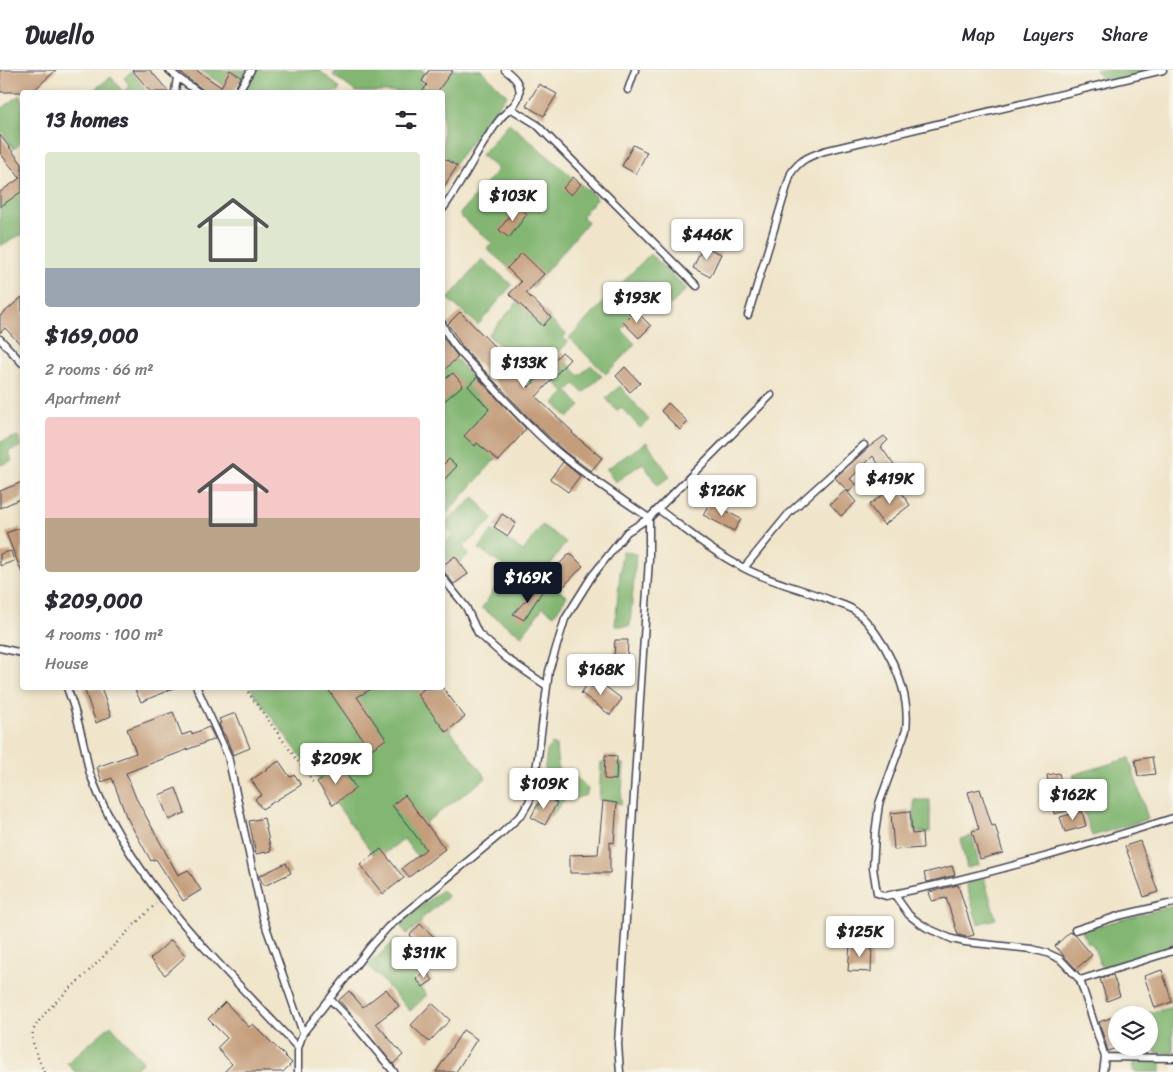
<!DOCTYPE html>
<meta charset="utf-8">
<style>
:root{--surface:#fff;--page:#f7f7f7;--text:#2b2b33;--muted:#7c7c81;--line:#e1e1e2;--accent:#111827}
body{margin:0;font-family:Sriracha,sans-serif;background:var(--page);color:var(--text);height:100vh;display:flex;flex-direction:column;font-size:19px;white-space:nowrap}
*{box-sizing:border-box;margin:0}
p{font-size:16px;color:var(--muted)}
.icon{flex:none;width:28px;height:28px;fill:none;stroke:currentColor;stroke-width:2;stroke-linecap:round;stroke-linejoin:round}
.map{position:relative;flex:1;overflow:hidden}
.panel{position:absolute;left:20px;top:20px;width:425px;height:600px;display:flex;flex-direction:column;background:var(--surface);border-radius:5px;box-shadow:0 2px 8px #0003}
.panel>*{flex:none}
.buttons{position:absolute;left:1108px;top:936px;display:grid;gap:10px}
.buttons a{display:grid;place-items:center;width:50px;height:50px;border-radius:50%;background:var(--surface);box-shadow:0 2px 8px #0003;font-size:25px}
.price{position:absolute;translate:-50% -42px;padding:0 11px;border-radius:5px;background:#fff;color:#222;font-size:16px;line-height:32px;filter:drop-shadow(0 1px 2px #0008)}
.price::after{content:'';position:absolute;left:50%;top:30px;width:15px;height:11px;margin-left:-8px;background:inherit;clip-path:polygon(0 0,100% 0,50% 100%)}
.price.active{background:var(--accent);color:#fff}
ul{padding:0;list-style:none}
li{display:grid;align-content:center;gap:10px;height:265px;padding:0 25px}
li span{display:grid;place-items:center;height:155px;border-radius:5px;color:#555}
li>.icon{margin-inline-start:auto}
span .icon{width:90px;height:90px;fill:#fffc;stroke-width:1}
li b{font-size:21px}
h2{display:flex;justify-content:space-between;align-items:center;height:60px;padding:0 25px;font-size:21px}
header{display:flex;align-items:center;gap:30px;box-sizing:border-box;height:70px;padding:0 25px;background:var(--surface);border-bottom:1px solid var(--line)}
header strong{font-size:24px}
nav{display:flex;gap:28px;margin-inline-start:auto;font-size:18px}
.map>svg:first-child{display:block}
.forest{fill:#82b672;stroke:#526c56}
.building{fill:#c49d7b}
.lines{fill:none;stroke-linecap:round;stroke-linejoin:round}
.service-casing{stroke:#413f50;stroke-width:9}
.path{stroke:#413f50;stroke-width:2.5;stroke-dasharray:1 4;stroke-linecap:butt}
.service{stroke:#fff;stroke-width:6}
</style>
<header>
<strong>Dwello</strong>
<nav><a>Map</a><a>Layers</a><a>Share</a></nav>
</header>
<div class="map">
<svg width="1173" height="1002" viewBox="0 0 1173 1002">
<rect width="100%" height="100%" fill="#f7f3e8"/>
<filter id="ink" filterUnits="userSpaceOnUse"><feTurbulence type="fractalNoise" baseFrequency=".02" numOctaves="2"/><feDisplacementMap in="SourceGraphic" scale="10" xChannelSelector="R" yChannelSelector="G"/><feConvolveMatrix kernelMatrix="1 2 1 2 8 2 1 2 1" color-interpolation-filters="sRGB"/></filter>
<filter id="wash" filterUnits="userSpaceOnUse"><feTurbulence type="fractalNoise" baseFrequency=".0096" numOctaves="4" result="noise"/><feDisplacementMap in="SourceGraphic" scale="20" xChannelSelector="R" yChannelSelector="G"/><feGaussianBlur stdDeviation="1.12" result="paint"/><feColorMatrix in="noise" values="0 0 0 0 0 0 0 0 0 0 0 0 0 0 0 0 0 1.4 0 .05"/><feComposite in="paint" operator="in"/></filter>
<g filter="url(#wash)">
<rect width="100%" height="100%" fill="#f0e5ca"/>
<!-- forest -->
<path class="forest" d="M 201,0 L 247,0 L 232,22 Z
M 254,0 L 319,0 L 340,18 L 338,22 L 241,22 Z
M 337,0 L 422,0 L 425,2 L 419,11 L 425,16 L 420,22 L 356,22 L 333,5 Z
M 446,0 L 481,0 L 507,25 L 454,94 L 443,84 L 442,22 L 433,22 Z
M 1096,0 L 1158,0 L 1107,17 Z
M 132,2 L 145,19 L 141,22 L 91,22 L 111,7 L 123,22 L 130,16 L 124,8 Z
M 20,25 L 22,29 L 22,72 L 14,79 L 0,60 L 0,40 Z
M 509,53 L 597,128 L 582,146 L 588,152 L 532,218 L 487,179 L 492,173 L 459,145 L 498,99 L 481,85 Z
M 22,117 L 22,166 L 22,164 L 0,176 L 0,131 Z
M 650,184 L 687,219 L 671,235 L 657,223 L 622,260 L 635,274 L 606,304 L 569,268 Z
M 482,189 L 512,215 L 478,255 L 448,229 Z
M 523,226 L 566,264 L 563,268 L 568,272 L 531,315 L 510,296 L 516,290 L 488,265 Z
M 442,272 L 519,363 L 447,443 L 442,440 Z
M 565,290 L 579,306 L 591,295 L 602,306 L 583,323 L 575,314 L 567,321 L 580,336 L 568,348 L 554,333 L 565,323 L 549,305 Z
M 620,316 L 649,350 L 640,358 L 621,337 L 617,341 L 606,328 Z
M 18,366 L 22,376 L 9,381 L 12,391 L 0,395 L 0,372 Z
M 647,372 L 670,407 L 657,415 L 643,393 L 615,412 L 606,399 Z
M 474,427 L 493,449 L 463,477 L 469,484 L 453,498 L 443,486 L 442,476 L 454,465 L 444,454 Z
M 542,455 L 566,472 L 541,508 L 567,526 L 554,545 L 543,537 L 522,566 L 482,538 L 508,499 L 479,479 L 492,460 L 523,481 Z
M 622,481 L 636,484 L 630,556 L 615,556 Z
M 250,618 L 419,618 L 486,708 L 422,755 L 437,776 L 419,789 L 404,769 L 377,789 Z
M 552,674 L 556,676 C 558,693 555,710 577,708 L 588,719 L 586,725 L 577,728 L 567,728 C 560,733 558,740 550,746 L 534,738 L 544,704 L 547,681 Z
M 1129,688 L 1148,749 L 1092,766 L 1073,705 Z
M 601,692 L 624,694 L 621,734 L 599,730 Z
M 914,730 L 930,730 L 930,762 L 914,762 Z
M 972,766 L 979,795 L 967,798 L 960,769 Z
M 984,808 L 996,849 L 978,854 L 966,814 Z
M 442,820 L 448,827 L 420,850 L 422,852 L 407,864 L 399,854 Z
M 1173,836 L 1173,877 L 1102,899 L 1093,875 L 1086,871 L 1082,860 Z
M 398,868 L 425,898 L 413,909 L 427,925 L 410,941 L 368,895 Z
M 1173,937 L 1173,983 L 1156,983 L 1149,960 L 1149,945 L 1144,945 L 1144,944 Z
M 111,955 L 143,992 L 132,1002 L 75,1002 L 67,993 Z
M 1134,991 L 1161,991 L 1161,1002 L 1134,1002 Z"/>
<g id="blocks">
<!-- building -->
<path class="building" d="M 0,0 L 56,0 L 32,22 L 0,22 Z
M 132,0 L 150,0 L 169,22 L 151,22 Z
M 177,0 L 196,0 L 221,17 L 230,0 L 241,7 L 233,22 L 206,22 Z
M 429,0 L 453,0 L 437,22 L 422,22 L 427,15 L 422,11 Z
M 539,14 L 557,24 L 544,46 L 526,36 Z
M 0,65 L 22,94 L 22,121 L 0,137 L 0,122 L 20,108 L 0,83 Z
M 633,75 L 647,82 L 636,104 L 622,96 Z
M 442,87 L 457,96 L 442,120 Z
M 573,107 L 581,114 L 571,125 L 563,118 Z
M 517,136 L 527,144 L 509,168 L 499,160 Z
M 703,176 L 721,184 L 710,207 L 693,198 Z
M 522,183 L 544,204 L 526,223 L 551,247 L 543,256 L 509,224 L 521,212 L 507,198 Z
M 22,227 L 22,276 L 5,258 L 0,263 L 0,246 Z
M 635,240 L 651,256 L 639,268 L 623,252 Z
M 460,242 L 510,292 L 506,296 L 529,317 L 562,282 L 570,289 L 536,327 L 573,362 L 572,363 L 602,388 L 591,401 L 565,382 L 532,351 L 464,279 L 448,254 Z
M 442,266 L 458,287 L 442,302 Z
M 625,297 L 640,313 L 630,322 L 616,306 Z
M 453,303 L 463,315 L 442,333 L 442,311 Z
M 477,307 L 526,359 L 499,391 L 477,373 L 475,376 L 464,366 L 489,339 L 468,316 Z
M 668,333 L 688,352 L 680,360 L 661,341 Z
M 884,366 L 888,370 L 881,377 L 896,398 L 886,405 L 873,386 L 850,409 L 856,414 L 849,422 L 835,408 L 869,377 Z
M 449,389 L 457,396 L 442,412 L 442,396 Z
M 563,392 L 580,406 L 568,422 L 550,409 Z
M 22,412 L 22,428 L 0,438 L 0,421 Z
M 896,415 L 910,435 L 884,455 L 869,435 Z
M 846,420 L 856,432 L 841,446 L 830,434 Z
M 710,432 L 741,449 L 734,461 L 703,445 Z
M 502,444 L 516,453 L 508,466 L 494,457 Z
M 20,458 L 22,465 L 22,503 L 6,463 Z
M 11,481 L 14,491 L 0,496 L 0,484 Z
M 570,483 L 583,496 L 564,516 L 551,503 Z
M 455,486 L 468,504 L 454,514 L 442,499 L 442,496 Z
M 539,516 L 543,520 L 524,550 L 513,544 Z
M 615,570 L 628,570 L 626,610 L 613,610 Z
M 593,607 L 622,629 L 610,645 L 581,623 Z
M 84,618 L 101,618 L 111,646 L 96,653 Z
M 134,618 L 174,618 L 141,632 Z
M 327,618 L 373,618 L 357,627 L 386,669 L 370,680 Z
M 425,618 L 443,618 L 465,647 L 446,662 L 417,624 Z
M 173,642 L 182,665 L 191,662 L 192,664 L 209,657 L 215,669 L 126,703 L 136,728 L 178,805 L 188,800 L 201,820 L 183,831 L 156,789 L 151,791 L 126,746 L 112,708 L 102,712 L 97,697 L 136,683 L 127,659 Z
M 236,643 L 250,678 L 233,685 L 225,665 L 224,665 L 219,654 L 221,653 L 219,649 Z
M 605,685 L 617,686 L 616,710 L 604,709 Z
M 1152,687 L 1155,704 L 1138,706 L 1135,690 Z
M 279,691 L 290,707 L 295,705 L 301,715 L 262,739 L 255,729 L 262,725 L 251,710 Z
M 340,695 L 356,718 L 333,735 L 317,712 Z
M 1059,703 L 1067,741 L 1054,744 L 1047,705 Z
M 176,718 L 185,743 L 169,750 L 159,725 Z
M 980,719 L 992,756 L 995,755 L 1003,783 L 980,789 L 972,761 L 979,759 L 968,722 Z
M 405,725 L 445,779 L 409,807 L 402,798 L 426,779 L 392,735 Z
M 543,725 L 557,733 L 545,755 L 531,747 Z
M 603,731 L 617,733 L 614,773 L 610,772 L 610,803 L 570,803 L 570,785 L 598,784 Z
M 910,741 L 912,764 L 922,763 L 923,778 L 894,780 L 891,743 Z
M 1082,741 L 1086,756 L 1065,762 L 1060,747 Z
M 264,748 L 271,781 L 256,784 L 249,751 Z
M 1140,771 L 1158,822 L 1144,827 L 1125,776 Z
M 381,779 L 404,808 L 383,824 L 360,795 Z
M 286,793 L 291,803 L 264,816 L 259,806 Z
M 952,796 L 955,805 L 927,812 L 924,803 Z
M 958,815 L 974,865 L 967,867 L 958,865 L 946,828 L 932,831 L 929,822 Z
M 420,854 L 442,874 L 432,885 L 410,865 Z
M 1070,862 L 1075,865 L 1092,885 L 1076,899 L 1055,876 Z
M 171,870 L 186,886 L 165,905 L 150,889 Z
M 850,874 L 872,875 L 871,902 L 848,901 Z
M 1162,900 L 1172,932 L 1155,938 L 1144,906 Z
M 425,901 L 433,910 L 423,917 L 416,909 Z
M 1113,905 L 1120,926 L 1107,931 L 1100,909 Z
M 386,919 L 399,936 L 376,953 L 403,985 L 393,994 L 339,930 L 349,921 L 363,937 Z
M 225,932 L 249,957 L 253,954 L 292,993 L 283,1002 L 224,1002 L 232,994 L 217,978 L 227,968 L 208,949 Z
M 432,933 L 450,950 L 429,972 L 411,955 Z
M 1113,947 L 1114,950 L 1116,950 L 1116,978 L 1108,981 L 1099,952 Z
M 463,960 L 477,969 L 456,1002 L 436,1002 Z"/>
</g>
</g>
<g filter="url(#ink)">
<use href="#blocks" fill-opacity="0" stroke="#413f50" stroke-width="1"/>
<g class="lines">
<defs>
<path id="service" d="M 169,0 L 177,7 L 175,22
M 177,7 L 198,22
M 628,20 L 635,0
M 238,22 L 251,0
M 510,38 L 536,54 L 697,216
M 442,140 C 464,111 478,77 500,49 C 506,41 517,36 519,25 C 522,14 513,6 505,0
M 748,245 L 791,103 C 801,89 808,87 824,81 L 1163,0
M 442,253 C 450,274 468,291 484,307 C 506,332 529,356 553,378 C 583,404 617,426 649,448
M 0,269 L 22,293
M 658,439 C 685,459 712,482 742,497 C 771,513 805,519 835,532 C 840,534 847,536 852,539 C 869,549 885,576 893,593 C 903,615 909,636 906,660 L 879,734 L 875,764 L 873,798 L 877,823 L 886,826 L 894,824 L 909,845 L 918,852 L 927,858 L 952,869 L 965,872 L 1032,879 L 1047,883 L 1060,889 L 1080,910 L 1105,987 L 1103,1002
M 744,498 L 790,442 L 864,375
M 442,507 L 466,537 L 478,563 L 506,588 L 547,616
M 0,578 L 22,583
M 67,618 C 75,638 80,658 85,680 C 87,689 88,700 92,709 C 134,816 222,895 298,978
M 197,618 L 228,686 L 263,848 L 303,963
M 894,824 C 988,805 1081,777 1173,748
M 1075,860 L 1118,846 L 1173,833
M 1080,910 L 1173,881
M 330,929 L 354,954 L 394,1002
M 1105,987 L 1173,988
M 298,1002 L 298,978 L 303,963 L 370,877 L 388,857 L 502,763 L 522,744 L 529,732 L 532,724 L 538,687 L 549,601 L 565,549 L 592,506 L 627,462 L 649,448 L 771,325
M 620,1002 L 618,974 L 649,489 L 649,448"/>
</defs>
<!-- service casing -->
<use href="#service" class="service-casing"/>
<!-- path -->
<path class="path" d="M 245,618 L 313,712
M 44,1002 C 40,991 30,974 33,962 C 37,945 80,911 93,897 C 114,876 134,854 156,834"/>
<!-- service -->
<use href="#service" class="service"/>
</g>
</g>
</svg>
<div class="buttons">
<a><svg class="icon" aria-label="layers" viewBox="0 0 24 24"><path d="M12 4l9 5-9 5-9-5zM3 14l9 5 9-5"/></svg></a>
</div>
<b class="price" style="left:513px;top:152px">$103K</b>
<b class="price" style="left:707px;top:191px">$446K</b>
<b class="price" style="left:637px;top:254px">$193K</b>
<b class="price" style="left:524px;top:319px">$133K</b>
<b class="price" style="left:890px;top:435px">$419K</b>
<b class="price" style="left:722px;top:447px">$126K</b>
<b class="price active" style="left:528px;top:534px">$169K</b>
<b class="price" style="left:601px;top:626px">$168K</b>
<b class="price" style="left:336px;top:715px">$209K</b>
<b class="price" style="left:544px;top:740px">$109K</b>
<b class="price" style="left:1073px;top:751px">$162K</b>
<b class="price" style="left:860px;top:888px">$125K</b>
<b class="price" style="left:424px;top:909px">$311K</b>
<section class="panel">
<h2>13 homes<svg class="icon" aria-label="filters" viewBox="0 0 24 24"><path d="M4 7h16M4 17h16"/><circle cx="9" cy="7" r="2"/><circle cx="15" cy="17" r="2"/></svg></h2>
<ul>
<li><span style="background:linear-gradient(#dfe7d0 75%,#9aa5b1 0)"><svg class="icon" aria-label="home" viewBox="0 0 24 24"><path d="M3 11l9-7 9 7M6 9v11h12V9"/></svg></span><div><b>$169,000</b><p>2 rooms · 66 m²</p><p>Apartment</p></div></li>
<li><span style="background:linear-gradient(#f6c9c9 65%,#b9a48a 0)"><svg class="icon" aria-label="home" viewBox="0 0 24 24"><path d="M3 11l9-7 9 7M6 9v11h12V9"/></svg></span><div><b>$209,000</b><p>4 rooms · 100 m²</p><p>House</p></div></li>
</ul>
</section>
</div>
